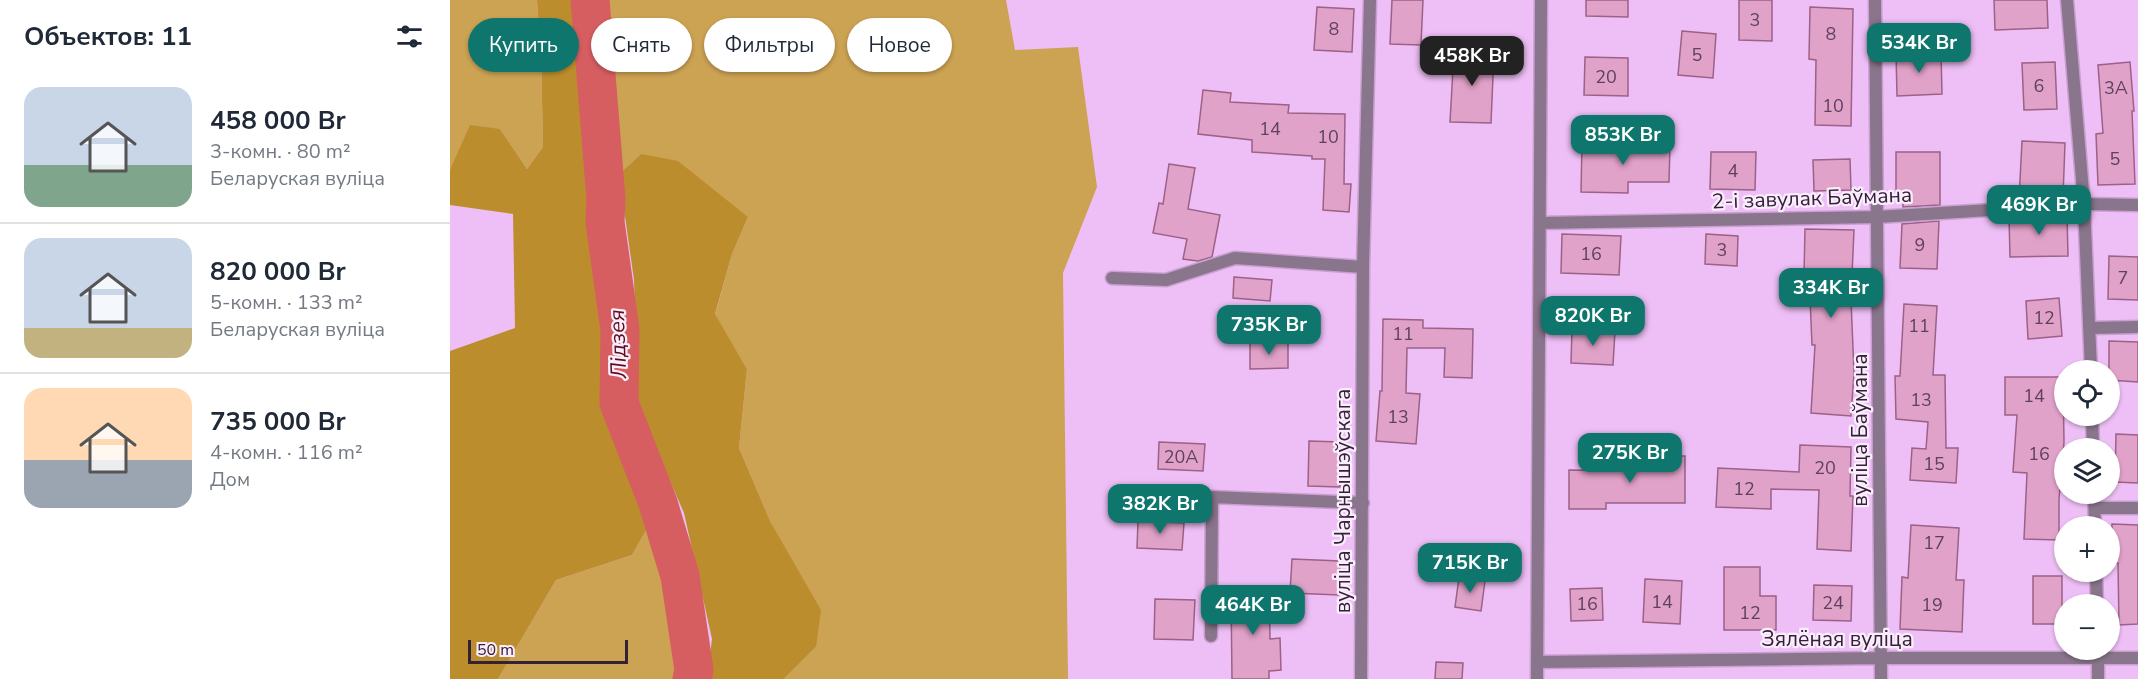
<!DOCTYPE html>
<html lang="ru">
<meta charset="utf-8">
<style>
:root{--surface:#fff;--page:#f2f2f3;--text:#1f2937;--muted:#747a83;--line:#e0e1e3;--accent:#0f766e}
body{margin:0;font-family:"Nunito Sans",sans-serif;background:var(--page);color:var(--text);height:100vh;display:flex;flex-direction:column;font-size:22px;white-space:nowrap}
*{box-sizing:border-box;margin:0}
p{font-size:20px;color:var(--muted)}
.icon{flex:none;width:33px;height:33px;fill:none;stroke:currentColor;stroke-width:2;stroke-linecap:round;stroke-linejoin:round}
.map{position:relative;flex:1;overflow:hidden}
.details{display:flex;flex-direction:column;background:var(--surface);width:450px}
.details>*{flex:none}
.top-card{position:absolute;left:18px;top:18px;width:570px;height:54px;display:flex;gap:12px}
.tools{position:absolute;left:1604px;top:360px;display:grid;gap:12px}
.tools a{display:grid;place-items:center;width:66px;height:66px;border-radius:50%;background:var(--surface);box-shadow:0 2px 4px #0004;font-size:30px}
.scale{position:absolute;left:18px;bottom:15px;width:160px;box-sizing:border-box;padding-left:6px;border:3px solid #332136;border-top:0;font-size:16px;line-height:21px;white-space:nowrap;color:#332136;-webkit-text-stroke:4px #fbedfe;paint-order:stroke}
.price{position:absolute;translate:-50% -51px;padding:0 14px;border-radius:12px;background:var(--accent);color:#fff;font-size:20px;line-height:39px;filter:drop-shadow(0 2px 3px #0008)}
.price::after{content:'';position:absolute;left:50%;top:36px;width:18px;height:14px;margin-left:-9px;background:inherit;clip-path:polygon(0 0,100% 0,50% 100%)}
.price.active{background:#222;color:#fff}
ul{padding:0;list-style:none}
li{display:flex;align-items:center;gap:18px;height:150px;padding:0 24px}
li+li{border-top:2px solid var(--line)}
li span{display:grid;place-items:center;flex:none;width:168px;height:120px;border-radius:18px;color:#555}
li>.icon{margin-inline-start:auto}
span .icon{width:72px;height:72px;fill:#fffc;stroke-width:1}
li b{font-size:26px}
h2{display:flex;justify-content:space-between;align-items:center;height:72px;padding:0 24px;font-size:26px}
.tag{padding:0 21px;border-radius:27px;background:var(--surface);box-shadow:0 2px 4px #0004;font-size:21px;line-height:54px}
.tag.active{background:var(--accent);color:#fff}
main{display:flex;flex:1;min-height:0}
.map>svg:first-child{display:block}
.green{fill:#cca253}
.forest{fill:#bc8d2d}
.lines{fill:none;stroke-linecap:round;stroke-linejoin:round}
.river{stroke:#d65d60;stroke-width:39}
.building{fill:#e1a2ca;stroke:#9b6187;stroke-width:1.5}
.service-casing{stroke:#c99fd0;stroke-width:15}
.minor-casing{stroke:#c99fd0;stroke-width:15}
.service{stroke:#89758c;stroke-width:12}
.minor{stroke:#89758c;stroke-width:12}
.labels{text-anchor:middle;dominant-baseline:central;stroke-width:4.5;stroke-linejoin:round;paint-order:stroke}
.number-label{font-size:18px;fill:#5e415b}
.street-label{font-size:21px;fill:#332136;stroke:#fbedfe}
.water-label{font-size:22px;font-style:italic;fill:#5c0d16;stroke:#fbedfe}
</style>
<main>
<section class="details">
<h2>Объектов: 11<svg class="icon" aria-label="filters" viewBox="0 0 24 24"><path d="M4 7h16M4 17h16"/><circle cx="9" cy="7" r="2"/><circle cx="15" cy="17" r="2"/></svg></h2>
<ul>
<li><span style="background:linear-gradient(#c9d6e8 65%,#7fa58c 0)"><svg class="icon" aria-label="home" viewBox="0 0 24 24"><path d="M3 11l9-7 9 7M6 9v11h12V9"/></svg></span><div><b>458 000 Br</b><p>3-комн. · 80 m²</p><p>Беларуская вуліца</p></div></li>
<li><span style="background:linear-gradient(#c9d6e8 75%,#c2b280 0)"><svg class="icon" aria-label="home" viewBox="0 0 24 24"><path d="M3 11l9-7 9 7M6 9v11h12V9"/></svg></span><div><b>820 000 Br</b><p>5-комн. · 133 m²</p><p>Беларуская вуліца</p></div></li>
<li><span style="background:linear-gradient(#ffd9b3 60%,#9aa5b1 0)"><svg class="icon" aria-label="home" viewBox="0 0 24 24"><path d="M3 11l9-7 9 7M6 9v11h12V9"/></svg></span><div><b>735 000 Br</b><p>4-комн. · 116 m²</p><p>Дом</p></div></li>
</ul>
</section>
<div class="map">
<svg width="1688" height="679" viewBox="0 0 1688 679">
<rect width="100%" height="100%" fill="#eebff6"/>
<!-- green -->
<path class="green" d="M 0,0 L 87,0 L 91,55 L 93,147 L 77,169 L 50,129 L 3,165 L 0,170 Z
M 157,0 L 556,0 L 565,50 L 628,47 L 647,187 L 613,273 L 618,679 L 334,679 L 366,647 L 321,523 L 289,448 L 297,369 L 265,315 L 282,254 L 298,217 L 191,154 L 169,174 L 163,45 Z
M 202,520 L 232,643 L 231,679 L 48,679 L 106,580 L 182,555 Z"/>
<!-- forest -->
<path class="forest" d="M 87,0 L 128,0 L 135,50 L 136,183 L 152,281 L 159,420 L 202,520 L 182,555 L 106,580 L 48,679 L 0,679 L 0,351 L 65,328 L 63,214 L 0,205 L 0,170 L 20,125 L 50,129 L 77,169 L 93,147 L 91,55 Z
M 191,154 L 228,161 L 298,217 L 282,254 L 265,314 L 297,369 L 289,448 L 321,523 L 371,610 L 366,647 L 334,679 L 257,679 L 262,639 L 234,513 L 188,408 L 184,280 L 169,174 Z"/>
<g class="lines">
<!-- river -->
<path class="river" d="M 140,0 L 156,199 L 155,222 L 170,330 L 169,403 L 208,503 L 230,576 L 244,670 L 242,679"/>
</g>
<!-- building -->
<path class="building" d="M 942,0 L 973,0 L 971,45 L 940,44 Z
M 1136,0 L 1178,0 L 1178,17 L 1136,16 Z
M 1289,0 L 1322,0 L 1322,41 L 1289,40 Z
M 1544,0 L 1597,0 L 1598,28 L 1545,30 Z
M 867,7 L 904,9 L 902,52 L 864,50 Z
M 1360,7 L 1403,9 L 1401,126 L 1365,125 L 1366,60 L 1359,59 Z
M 1232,31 L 1266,34 L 1263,78 L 1228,75 Z
M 1004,51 L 1044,53 L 1041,123 L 1000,122 Z
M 1491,52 L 1492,94 L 1447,96 L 1446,53 Z
M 1135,57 L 1178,58 L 1178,96 L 1134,95 Z
M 1605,62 L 1607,109 L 1574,110 L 1572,63 Z
M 1680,62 L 1684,111 L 1682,111 L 1685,184 L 1648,185 L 1646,134 L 1653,133 L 1648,65 Z
M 753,90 L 781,93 L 780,102 L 839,105 L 838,113 L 895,114 L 894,184 L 901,184 L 899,212 L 873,210 L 875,159 L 862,159 L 862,156 L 802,152 L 802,140 L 748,134 Z
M 1572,141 L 1615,143 L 1613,197 L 1569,200 Z
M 1132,143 L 1220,145 L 1219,182 L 1178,182 L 1178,193 L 1131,192 Z
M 1261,152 L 1306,152 L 1305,190 L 1260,189 Z
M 1446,152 L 1490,152 L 1490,205 L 1453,207 L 1453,198 L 1446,198 Z
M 1400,159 L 1401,190 L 1364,191 L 1363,160 Z
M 719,164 L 745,168 L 738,209 L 770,215 L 762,257 L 748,261 L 733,259 L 737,239 L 703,233 L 709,203 L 713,204 Z
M 1612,214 L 1617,214 L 1618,256 L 1560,257 L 1559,217 Z
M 1489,221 L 1487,269 L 1450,268 L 1452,224 Z
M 1355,229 L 1404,230 L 1402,275 L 1400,275 L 1404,373 L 1401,416 L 1361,413 L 1365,345 L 1362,345 L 1359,274 L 1354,274 Z
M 1112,234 L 1171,236 L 1169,275 L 1111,273 Z
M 1256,234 L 1288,236 L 1287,266 L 1255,264 Z
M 1659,256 L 1688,257 L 1688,300 L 1658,299 Z
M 784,277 L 822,280 L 820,301 L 783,298 Z
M 1609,298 L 1612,336 L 1578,339 L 1576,301 Z
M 1454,304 L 1487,306 L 1483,375 L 1495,375 L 1496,448 L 1508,448 L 1506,483 L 1460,480 L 1462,448 L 1476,449 L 1478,422 L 1446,419 L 1445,376 L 1450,376 Z
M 933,319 L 973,320 L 973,328 L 1023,329 L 1022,378 L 994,377 L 995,348 L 957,348 L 956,393 L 970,394 L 966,444 L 926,441 L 930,391 L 932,391 Z
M 1122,329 L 1165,331 L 1163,365 L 1121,363 Z
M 1659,341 L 1688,342 L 1688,382 L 1659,380 Z
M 838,342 L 838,368 L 800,369 L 800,343 Z
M 1555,377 L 1613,377 L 1614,442 L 1609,499 L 1609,540 L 1574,539 L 1577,473 L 1563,472 L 1567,415 L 1555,415 Z
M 1666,434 L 1688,435 L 1688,483 L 1665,482 Z
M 859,441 L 891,442 L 890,487 L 858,486 Z
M 709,442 L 755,444 L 753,471 L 708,469 Z
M 1350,445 L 1401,447 L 1400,496 L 1403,496 L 1401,551 L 1367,549 L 1369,490 L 1321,489 L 1321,509 L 1266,507 L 1268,468 L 1349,472 Z
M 1187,456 L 1235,456 L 1235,503 L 1156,503 L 1156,509 L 1119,509 L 1119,470 L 1187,471 Z
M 688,521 L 734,523 L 732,550 L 687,548 Z
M 1662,524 L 1688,525 L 1688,624 L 1669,625 L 1668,563 L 1661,563 Z
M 1461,525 L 1509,528 L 1506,580 L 1514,580 L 1512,632 L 1450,629 L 1452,577 L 1458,578 Z
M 842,559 L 890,561 L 889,595 L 840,593 Z
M 1274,567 L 1310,567 L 1310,596 L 1326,596 L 1326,630 L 1274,630 Z
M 1583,576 L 1612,576 L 1612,624 L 1583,624 Z
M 1009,577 L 1035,581 L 1031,611 L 1005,607 Z
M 1195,579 L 1232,581 L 1230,624 L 1193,622 Z
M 1364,585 L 1402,586 L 1401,621 L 1363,620 Z
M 1152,588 L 1153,620 L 1121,621 L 1120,589 Z
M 819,590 L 820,639 L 830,638 L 831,670 L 819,671 L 819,679 L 782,679 L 781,591 Z
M 705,599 L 745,600 L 743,640 L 704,639 Z
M 986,662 L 1013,663 L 1012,679 L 985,679 Z"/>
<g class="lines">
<defs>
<path id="service" d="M 1634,204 L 1688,205
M 662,278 L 716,280 L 785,258 L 913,267
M 761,636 L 762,497 L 913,503"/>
<path id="minor" d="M 1425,0 L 1431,679
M 1617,0 L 1634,204 L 1641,370
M 1090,223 L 1427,217 L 1634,204
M 1640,328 L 1688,327
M 1642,416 L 1643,448
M 1644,494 L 1645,526
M 1645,508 L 1688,508
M 1646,572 L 1647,604
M 1087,662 L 1431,658 L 1688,658
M 911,679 L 913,267 L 920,0
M 1087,679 L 1091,0
M 1648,679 L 1648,650"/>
</defs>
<!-- service casing -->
<use href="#service" class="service-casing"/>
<!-- minor casing -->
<use href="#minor" class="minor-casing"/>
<!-- service -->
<use href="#service" class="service"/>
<!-- minor -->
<use href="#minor" class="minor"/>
</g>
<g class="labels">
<!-- number labels -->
<g class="number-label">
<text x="1305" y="20">3</text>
<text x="884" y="29">8</text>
<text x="1381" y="34">8</text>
<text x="1247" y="55">5</text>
<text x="1156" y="77">20</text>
<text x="1589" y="86">6</text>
<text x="1666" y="88">3А</text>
<text x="1383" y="106">10</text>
<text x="820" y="129">14</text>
<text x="878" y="137">10</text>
<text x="1665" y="159">5</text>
<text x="1283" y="171">4</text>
<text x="1470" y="245">9</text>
<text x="1272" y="250">3</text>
<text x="1141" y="254">16</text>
<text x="1673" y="278">7</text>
<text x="1594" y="318">12</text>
<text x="1469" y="326">11</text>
<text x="953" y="334">11</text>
<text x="1584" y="396">14</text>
<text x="1471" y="400">13</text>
<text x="948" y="417">13</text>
<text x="1589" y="454">16</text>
<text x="731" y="457">20А</text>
<text x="1484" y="464">15</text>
<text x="1375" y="468">20</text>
<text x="1294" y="489">12</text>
<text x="1484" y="543">17</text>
<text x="1212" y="602">14</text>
<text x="1383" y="603">24</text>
<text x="1137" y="604">16</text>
<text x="1482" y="605">19</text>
<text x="1300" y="613">12</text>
</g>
<!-- street labels -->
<g class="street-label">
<text transform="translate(1362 198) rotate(-2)">2-і завулак Баўмана</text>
<text transform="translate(1410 430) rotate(-90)">вуліца Баўмана</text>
<text transform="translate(893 501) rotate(-90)">вуліца Чарнышэўскага</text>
<text x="1387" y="639">Зялёная вуліца</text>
</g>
<!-- water labels -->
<g class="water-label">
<text transform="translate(168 344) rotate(-92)">Лідзея</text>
</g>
</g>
</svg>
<div class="tools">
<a><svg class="icon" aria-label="locate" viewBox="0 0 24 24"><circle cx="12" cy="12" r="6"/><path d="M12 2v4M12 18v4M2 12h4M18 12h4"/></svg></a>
<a><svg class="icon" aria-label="layers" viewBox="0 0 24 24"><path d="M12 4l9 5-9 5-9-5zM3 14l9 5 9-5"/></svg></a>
<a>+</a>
<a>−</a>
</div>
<div class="scale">50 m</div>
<b class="price" style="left:1469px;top:74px">534K Br</b>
<b class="price active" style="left:1022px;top:87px">458K Br</b>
<b class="price" style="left:1173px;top:166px">853K Br</b>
<b class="price" style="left:1589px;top:236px">469K Br</b>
<b class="price" style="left:1381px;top:319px">334K Br</b>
<b class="price" style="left:1143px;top:347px">820K Br</b>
<b class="price" style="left:819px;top:356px">735K Br</b>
<b class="price" style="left:1180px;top:484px">275K Br</b>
<b class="price" style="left:710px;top:535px">382K Br</b>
<b class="price" style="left:1020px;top:594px">715K Br</b>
<b class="price" style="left:803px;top:636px">464K Br</b>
<div class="top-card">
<a class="tag active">Купить</a>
<a class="tag">Снять</a>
<a class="tag">Фильтры</a>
<a class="tag">Новое</a>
</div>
</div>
</main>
